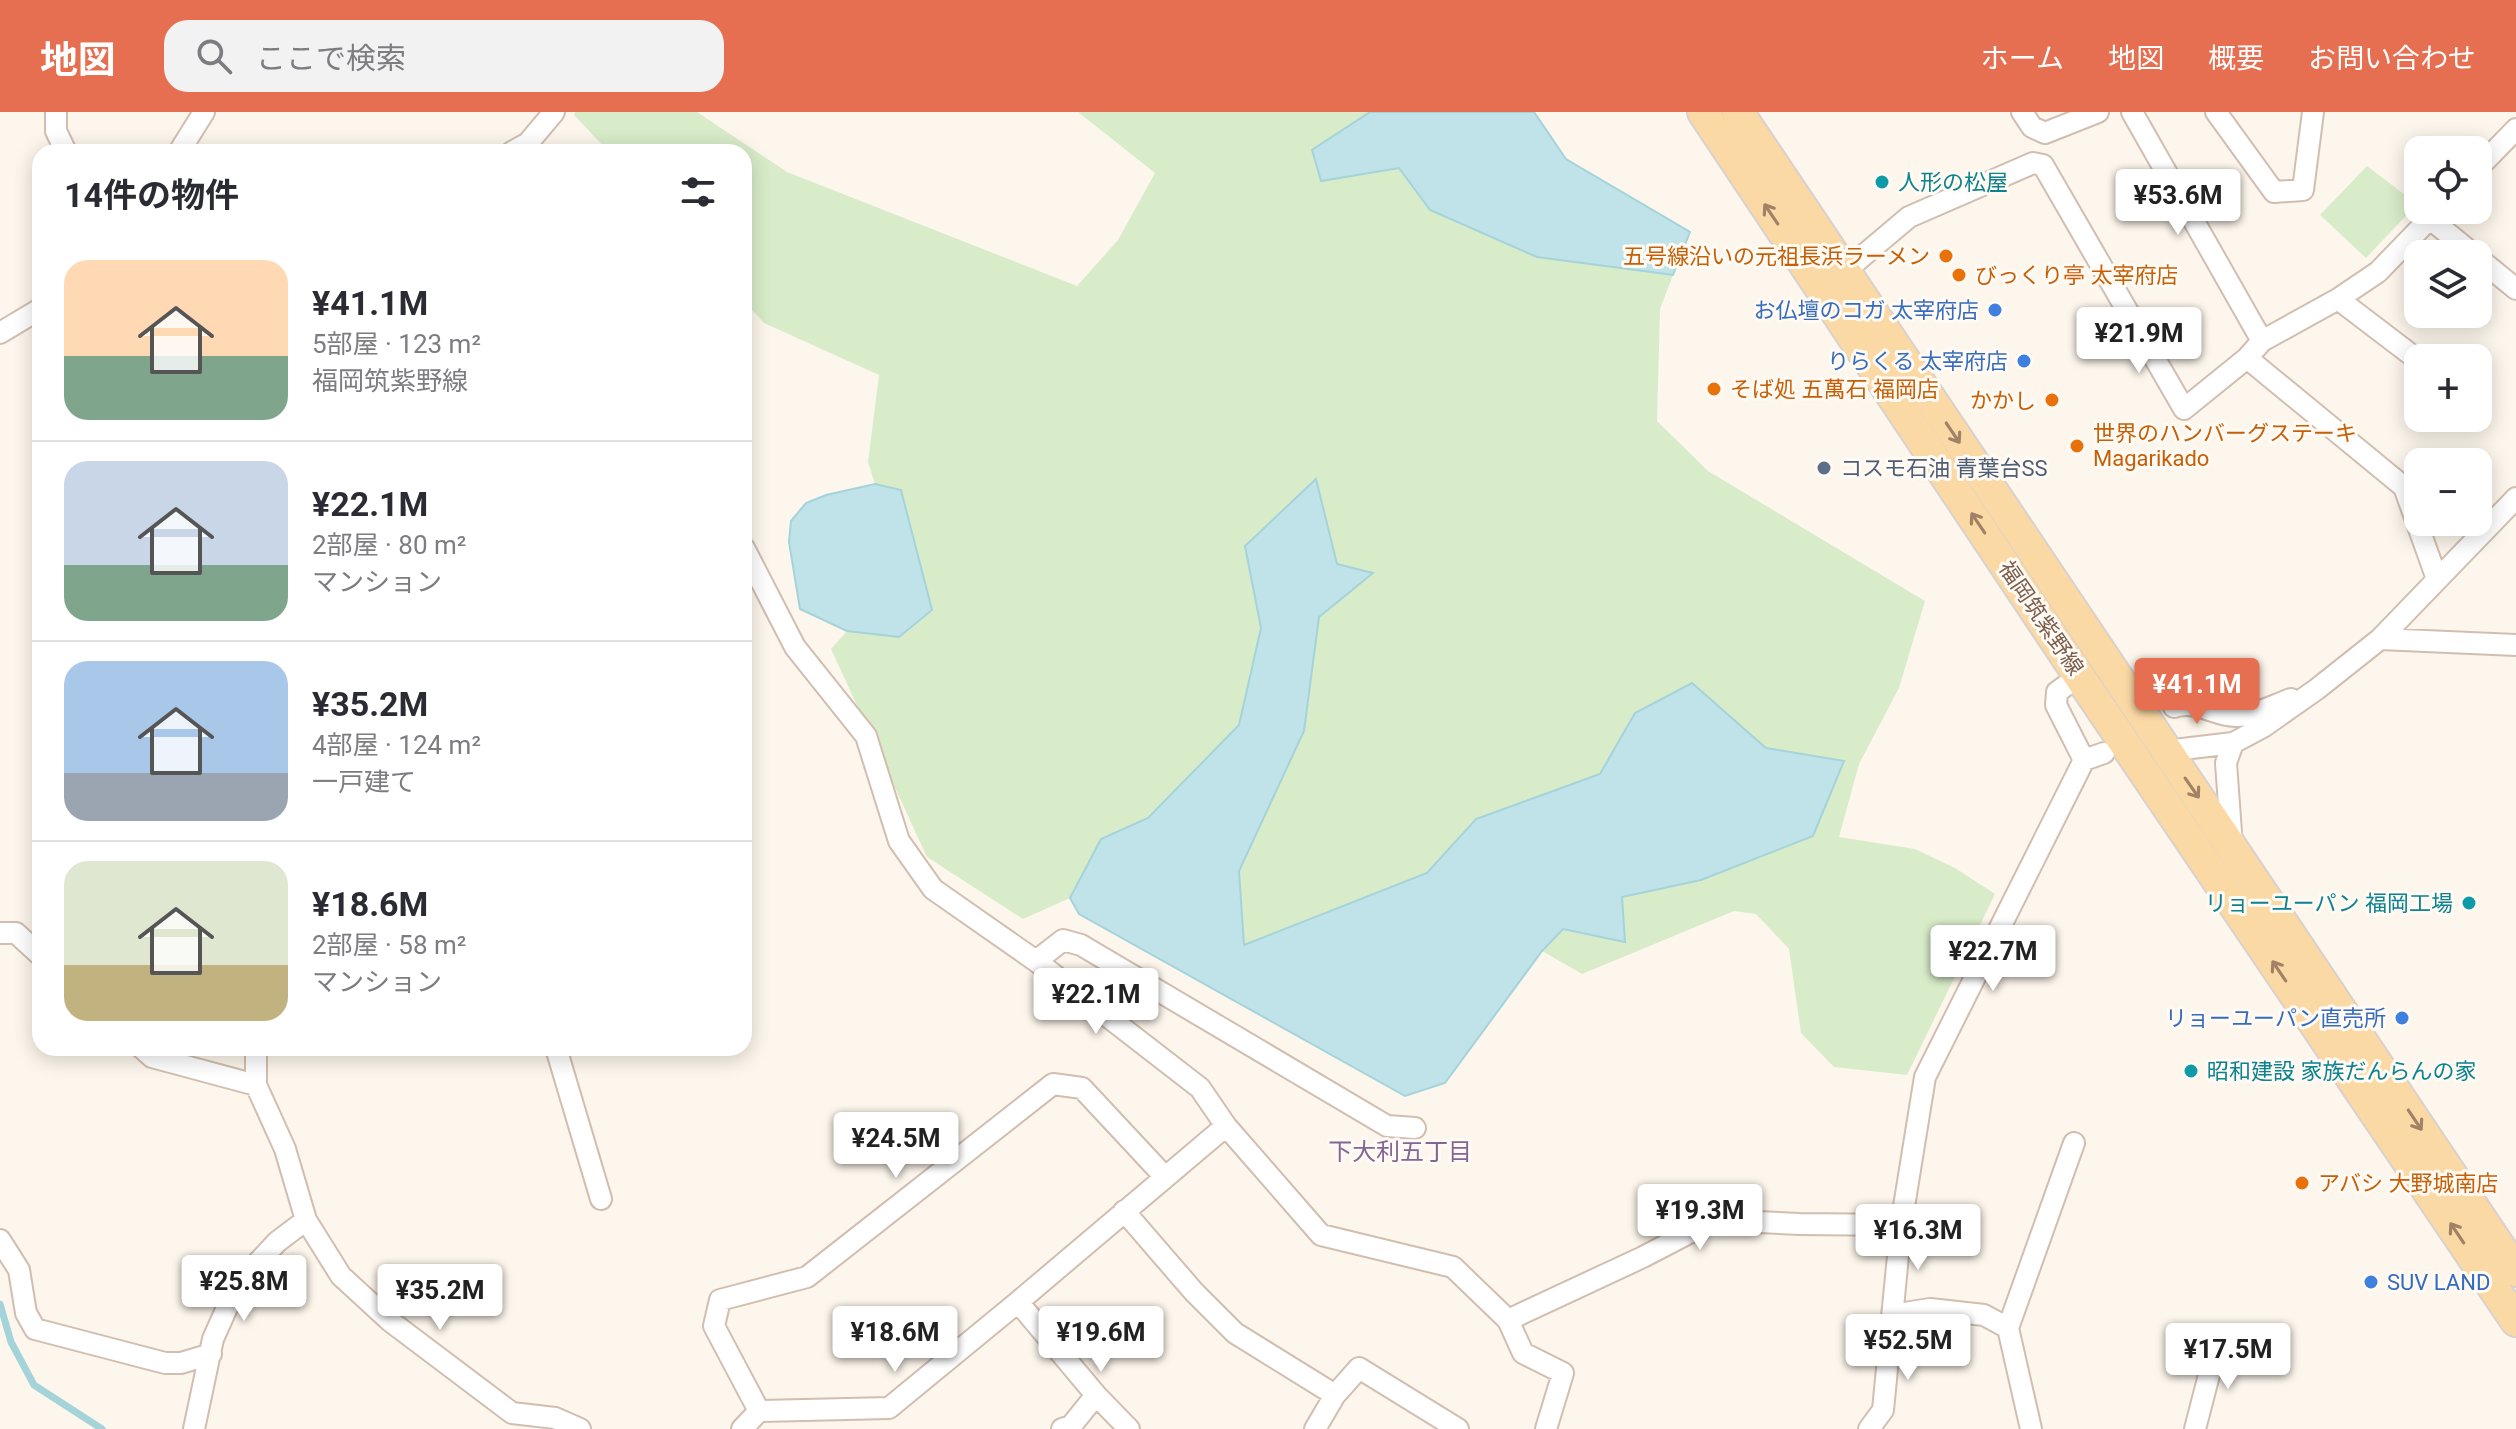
<!DOCTYPE html>
<html lang="ja">
<meta charset="utf-8">
<style>
:root{--surface:#fff;--page:#f2f2f3;--text:#2b2b33;--muted:#7c7c81;--line:#e1e1e2;--accent:#e76f51}
body{margin:0;font-family:Roboto,"Noto Sans JP",sans-serif;background:var(--page);color:var(--text);height:100vh;display:flex;flex-direction:column;font-size:30px;white-space:nowrap}
*{box-sizing:border-box;margin:0}
p{font-size:26px;color:var(--muted)}
.icon{flex:none;width:44px;height:44px;fill:none;stroke:currentColor;stroke-width:2;stroke-linecap:round;stroke-linejoin:round}
.map{position:relative;flex:1;overflow:hidden}
.details{position:absolute;left:32px;top:32px;width:720px;height:912px;display:flex;flex-direction:column;background:var(--surface);border-radius:24px;box-shadow:0 4px 20px #0003}
.details>*{flex:none}
.tools{position:absolute;left:2404px;top:24px;display:grid;gap:16px}
.tools a{display:grid;place-items:center;width:88px;height:88px;border-radius:16px;background:var(--surface);box-shadow:0 4px 20px #0003;font-size:40px}
.price{position:absolute;translate:-50% -68px;padding:0 18px;border-radius:8px;background:#fff;color:#222;font-size:26px;line-height:52px;filter:drop-shadow(0 2px 4px #0008)}
.price::after{content:'';position:absolute;left:50%;top:48px;width:24px;height:18px;margin-left:-12px;background:inherit;clip-path:polygon(0 0,100% 0,50% 100%)}
.price.selected{background:var(--accent);color:#fff}
ul{padding:0;list-style:none}
li{display:flex;align-items:center;gap:24px;height:200px;padding:0 32px}
li+li{border-top:2px solid var(--line)}
li span{display:grid;place-items:center;flex:none;width:224px;height:160px;border-radius:24px;color:#555}
li>.icon{margin-inline-start:auto}
span .icon{width:96px;height:96px;fill:#fffc;stroke-width:1}
li b{font-size:34px}
h2{display:flex;justify-content:space-between;align-items:center;height:96px;padding:0 32px;font-size:34px}
header{display:flex;align-items:center;gap:48px;box-sizing:border-box;height:112px;padding:0 40px;background:var(--accent);color:#fff}
header strong{font-size:38px}
nav{display:flex;gap:44px;margin-inline-start:auto;font-size:28px}
.search{width:560px;height:72px;background:var(--page);display:flex;align-items:center;gap:20px;box-sizing:border-box;padding:0 28px;border-radius:24px;color:var(--muted);font-size:30px}
.map>svg:first-child{display:block}
.green{fill:#d8ecc9}
.water{fill:#bfe3e8;stroke:#a5d3da;stroke-width:2}
.lines{fill:none;stroke-linecap:round;stroke-linejoin:round}
.stream{stroke:#a5d3da;stroke-width:7}
.street-casing{stroke:#d1beb0;stroke-width:24}
.primary-casing{stroke:#dad1cd;stroke-width:34}
.street{stroke:#fff;stroke-width:20}
.primary{stroke:#fbd9a5;stroke-width:30}
.oneway{stroke:#a18267}
.culture-dot{fill:#0f9aa8;stroke:#fffaf3;stroke-width:3}
.food-dot{fill:#e8710a;stroke:#fffaf3;stroke-width:3}
.shop-dot{fill:#3f7fe0;stroke:#fffaf3;stroke-width:3}
.service-dot{fill:#5c6f8a;stroke:#fffaf3;stroke-width:3}
.labels{text-anchor:middle;dominant-baseline:central;stroke-width:6;stroke-linejoin:round;paint-order:stroke}
.culture-label{font-size:22px;fill:#0d838f;stroke:#fffaf3;text-anchor:start}
.food-label{font-size:22px;fill:#c56008;stroke:#fffaf3;text-anchor:start}
.shop-label{font-size:22px;fill:#366cbe;stroke:#fffaf3;text-anchor:end}
.service-label{font-size:22px;fill:#4e5e75;stroke:#fffaf3;text-anchor:start}
.street-label{font-size:22px;fill:#7a5c4d;stroke:#fffaf3}
.neighbourhood-label{font-size:24px;fill:#846695;stroke:#fffaf3}
</style>
<header>
<strong>地図</strong>
<div class="search"><svg class="icon" aria-label="search" viewBox="0 0 24 24"><circle cx="10" cy="10" r="6"/><path d="M15 15l6 6"/></svg>ここで検索</div>
<nav><a>ホーム</a><a>地図</a><a>概要</a><a>お問い合わせ</a></nav>
</header>
<div class="map">
<svg width="2516" height="1317" viewBox="0 0 2516 1317">
<rect width="100%" height="100%" fill="#fdf6ec"/>
<!-- green -->
<path class="green" d="M 575,0 L 697,0 L 787,60 L 1077,174 L 1118,128 L 1155,61 L 1078,0 L 1370,0 L 1399,56 L 1430,98 L 1537,145 L 1673,163 L 1660,197 L 1657,309 L 1708,359 L 1925,489 L 1899,576 L 1859,652 L 1839,725 L 1915,737 L 1955,756 L 1995,782 L 1907,963 L 1834,955 L 1801,921 L 1789,837 L 1756,802 L 1734,799 L 1582,862 L 1542,839 L 1563,816 L 1624,830 L 1622,785 L 1701,768 L 1843,649 L 1766,636 L 1692,571 L 1635,601 L 1600,662 L 1476,707 L 1427,761 L 1243,833 L 1239,759 L 1304,619 L 1319,505 L 1372,461 L 1245,434 L 1261,517 L 1239,613 L 1147,706 L 1101,727 L 1070,786 L 1023,807 L 927,745 L 831,537 L 847,519 L 899,525 L 932,498 L 901,379 L 875,372 L 868,350 L 879,263 L 764,211 L 744,189 L 744,40 L 609,40 L 574,3 Z
M 2367,54 L 2417,92 L 2366,146 L 2320,103 Z"/>
<!-- water -->
<path class="water" d="M 1370,0 L 1534,0 L 1566,47 L 1690,120 L 1673,163 L 1537,145 L 1430,98 L 1399,56 L 1321,69 L 1312,38 Z
M 1316,367 L 1337,452 L 1373,461 L 1319,505 L 1304,619 L 1239,759 L 1244,833 L 1427,761 L 1476,707 L 1600,662 L 1635,601 L 1692,571 L 1766,636 L 1844,649 L 1813,724 L 1701,768 L 1622,785 L 1625,830 L 1563,817 L 1542,839 L 1445,971 L 1405,984 L 1079,802 L 1070,786 L 1101,727 L 1148,706 L 1239,613 L 1261,516 L 1245,434 Z
M 875,372 L 901,378 L 932,498 L 899,525 L 847,519 L 800,497 L 789,430 L 791,409 L 806,391 L 826,383 Z"/>
<g class="lines">
<!-- stream -->
<path class="stream" d="M 0,1192 L 11,1230 L 34,1273 L 102,1317"/>
<defs>
<path id="street" d="M 56,0 L 56,19 L 66,40
M 2022,0 L 2032,15 L 2045,21 L 2098,0
M 2132,0 L 2262,229
M 2216,0 L 2274,80 L 2303,78 L 2313,0
M 179,40 L 204,0
M 512,40 L 528,31 L 554,0
M 2478,56 L 2516,17
M 2429,106 L 2473,142
M 2478,146 L 2516,177
M 1845,159 L 1909,105 L 2033,51 L 2043,53 L 2184,297 L 2247,246 L 2262,229 L 2338,187 L 2378,160 L 2438,98
M 2338,187 L 2418,248
M 0,221 L 40,197
M 2247,246 L 2404,375 L 2437,467
M 744,436 L 795,535 L 866,624 L 899,729 L 933,777 L 1036,849 L 1200,976 L 1226,1014 L 1321,1123 L 1453,1155 L 1508,1208 L 1523,1241 L 1563,1261 L 1546,1317
M 2380,527 L 2516,533
M 2079,564 L 2057,580 L 2056,593 L 2084,648
M 2174,595 C 2196,587 2214,604 2236,604 C 2254,604 2274,593 2291,587
M 2166,639 L 2233,631 L 2263,615 L 2317,577 L 2380,527 L 2516,386
M 2232,734 L 2226,651 L 2233,631
M 0,821 L 16,821 L 40,843
M 1036,849 L 1063,828 L 1081,833 L 1387,1014 L 1415,1016
M 142,936 L 152,945 L 256,973
M 256,936 L 256,973 L 285,1037 L 306,1108 L 341,1164 L 390,1209 L 512,1301 L 555,1306 L 580,1317
M 556,936 L 601,1087
M 1124,1099 L 1194,1180 L 1235,1221 L 1335,1283
M 0,1128 L 19,1158 L 26,1201 L 35,1217 L 165,1251 L 181,1251 L 211,1242
M 1892,1203 L 1930,1197 L 1984,1203 L 2008,1216 L 2031,1317
M 1508,1208 L 1643,1145 L 1714,1108 L 1799,1112 L 1901,1113
M 2008,1216 L 2074,1031
M 1096,1283 L 1018,1190 L 1226,1014
M 759,1299 L 889,1296 L 1018,1190
M 194,1317 L 213,1227 L 230,1189 L 251,1158 L 277,1130 L 306,1108
M 742,1317 L 759,1299 L 714,1214 L 720,1188 L 807,1165 L 1053,972 L 1082,976 L 1165,1065
M 1062,1317 L 1071,1314 L 1096,1283 L 1129,1317
M 1315,1317 L 1335,1283 L 1359,1256 L 1458,1317
M 1869,1317 L 1883,1298 L 1901,1113 L 1925,965 L 2084,648 L 2104,641
M 2195,1317 L 2209,1263 L 2202,1242"/>
<path id="primary" d="M 1703,0 L 2079,564 L 2516,1209
M 1738,0 L 2516,1159"/>
</defs>
<!-- street casing -->
<use href="#street" class="street-casing"/>
<!-- primary casing -->
<use href="#primary" class="primary-casing"/>
<!-- street -->
<use href="#street" class="street"/>
<!-- primary -->
<use href="#primary" class="primary"/>
</g>
<!-- one-way arrows -->
<defs><path id="oneway-shaft" d="M-6 0H5M1.5-3L5.5 0L1.5 3" fill="none" stroke-width="1.6" stroke-linecap="round" stroke-linejoin="round" transform="scale(2)"/></defs>
<g class="oneway">
<use href="#oneway-shaft" transform="translate(1771 102) rotate(-124)"/>
<use href="#oneway-shaft" transform="translate(1953 321) rotate(56)"/>
<use href="#oneway-shaft" transform="translate(1978 411) rotate(-124)"/>
<use href="#oneway-shaft" transform="translate(2192 676) rotate(55)"/>
<use href="#oneway-shaft" transform="translate(2279 859) rotate(-124)"/>
<use href="#oneway-shaft" transform="translate(2415 1008) rotate(56)"/>
<use href="#oneway-shaft" transform="translate(2457 1121) rotate(-124)"/>
</g>
<!-- markers -->
<g class="culture-dot">
<circle cx="1882" cy="70" r="8"/>
<circle cx="2469" cy="791" r="8"/>
<circle cx="2191" cy="959" r="8"/>
</g>
<g class="food-dot">
<circle cx="1946" cy="144" r="8"/>
<circle cx="1959" cy="163" r="8"/>
<circle cx="1714" cy="277" r="8"/>
<circle cx="2052" cy="288" r="8"/>
<circle cx="2077" cy="334" r="8"/>
<circle cx="2302" cy="1071" r="8"/>
</g>
<g class="shop-dot">
<circle cx="1995" cy="198" r="8"/>
<circle cx="2024" cy="249" r="8"/>
<circle cx="2402" cy="906" r="8"/>
<circle cx="2371" cy="1170" r="8"/>
</g>
<circle class="service-dot" cx="1824" cy="356" r="8"/>
<g class="labels">
<!-- culture labels -->
<g class="culture-label">
<text x="1898" y="70">人形の松屋</text>
<text x="2453" y="791" text-anchor="end">リョーユーパン 福岡工場</text>
<text x="2207" y="959">昭和建設 家族だんらんの家</text>
</g>
<!-- food labels -->
<g class="food-label">
<text x="1930" y="144" text-anchor="end">五号線沿いの元祖長浜ラーメン</text>
<text x="1975" y="163">びっくり亭 太宰府店</text>
<text x="1730" y="277">そば処 五萬石 福岡店</text>
<text x="2036" y="288" text-anchor="end">かかし</text>
<text x="2093" y="321">世界のハンバーグステーキ<tspan x="2093" dy="25">Magarikado</tspan></text>
<text x="2318" y="1071">アバシ 大野城南店</text>
</g>
<!-- shop labels -->
<g class="shop-label">
<text x="1979" y="198">お仏壇のコガ 太宰府店</text>
<text x="2008" y="249">りらくる 太宰府店</text>
<text x="2386" y="906">リョーユーパン直売所</text>
<text x="2387" y="1170" text-anchor="start">SUV LAND</text>
</g>
<!-- service labels -->
<g class="service-label">
<text x="1840" y="356">コスモ石油 青葉台SS</text>
</g>
<!-- street labels -->
<g class="street-label">
<text transform="translate(2041 506) rotate(56)">福岡筑紫野線</text>
</g>
<!-- neighbourhood labels -->
<g class="neighbourhood-label">
<text x="1400" y="1040">下大利五丁目</text>
</g>
</g>
</svg>
<div class="tools">
<a><svg class="icon" aria-label="locate" viewBox="0 0 24 24"><circle cx="12" cy="12" r="6"/><path d="M12 2v4M12 18v4M2 12h4M18 12h4"/></svg></a>
<a><svg class="icon" aria-label="layers" viewBox="0 0 24 24"><path d="M12 4l9 5-9 5-9-5zM3 14l9 5 9-5"/></svg></a>
<a>+</a>
<a>−</a>
</div>
<b class="price" style="left:2178px;top:125px">¥53.6M</b>
<b class="price" style="left:2139px;top:263px">¥21.9M</b>
<b class="price selected" style="left:2197px;top:614px">¥41.1M</b>
<b class="price" style="left:1993px;top:881px">¥22.7M</b>
<b class="price" style="left:1096px;top:924px">¥22.1M</b>
<b class="price" style="left:896px;top:1068px">¥24.5M</b>
<b class="price" style="left:1700px;top:1140px">¥19.3M</b>
<b class="price" style="left:1918px;top:1160px">¥16.3M</b>
<b class="price" style="left:244px;top:1211px">¥25.8M</b>
<b class="price" style="left:440px;top:1220px">¥35.2M</b>
<b class="price" style="left:895px;top:1262px">¥18.6M</b>
<b class="price" style="left:1101px;top:1262px">¥19.6M</b>
<b class="price" style="left:1908px;top:1270px">¥52.5M</b>
<b class="price" style="left:2228px;top:1279px">¥17.5M</b>
<section class="details">
<h2>14件の物件<svg class="icon" aria-label="filters" viewBox="0 0 24 24"><path d="M4 7h16M4 17h16"/><circle cx="9" cy="7" r="2"/><circle cx="15" cy="17" r="2"/></svg></h2>
<ul>
<li><span style="background:linear-gradient(#ffd9b3 60%,#7fa58c 0)"><svg class="icon" aria-label="home" viewBox="0 0 24 24"><path d="M3 11l9-7 9 7M6 9v11h12V9"/></svg></span><div><b>¥41.1M</b><p>5部屋 · 123 m²</p><p>福岡筑紫野線</p></div></li>
<li><span style="background:linear-gradient(#c9d6e8 65%,#7fa58c 0)"><svg class="icon" aria-label="home" viewBox="0 0 24 24"><path d="M3 11l9-7 9 7M6 9v11h12V9"/></svg></span><div><b>¥22.1M</b><p>2部屋 · 80 m²</p><p>マンション</p></div></li>
<li><span style="background:linear-gradient(#a9c7e8 70%,#9aa5b1 0)"><svg class="icon" aria-label="home" viewBox="0 0 24 24"><path d="M3 11l9-7 9 7M6 9v11h12V9"/></svg></span><div><b>¥35.2M</b><p>4部屋 · 124 m²</p><p>一戸建て</p></div></li>
<li><span style="background:linear-gradient(#dfe7d0 65%,#c2b280 0)"><svg class="icon" aria-label="home" viewBox="0 0 24 24"><path d="M3 11l9-7 9 7M6 9v11h12V9"/></svg></span><div><b>¥18.6M</b><p>2部屋 · 58 m²</p><p>マンション</p></div></li>
</ul>
</section>
</div>
